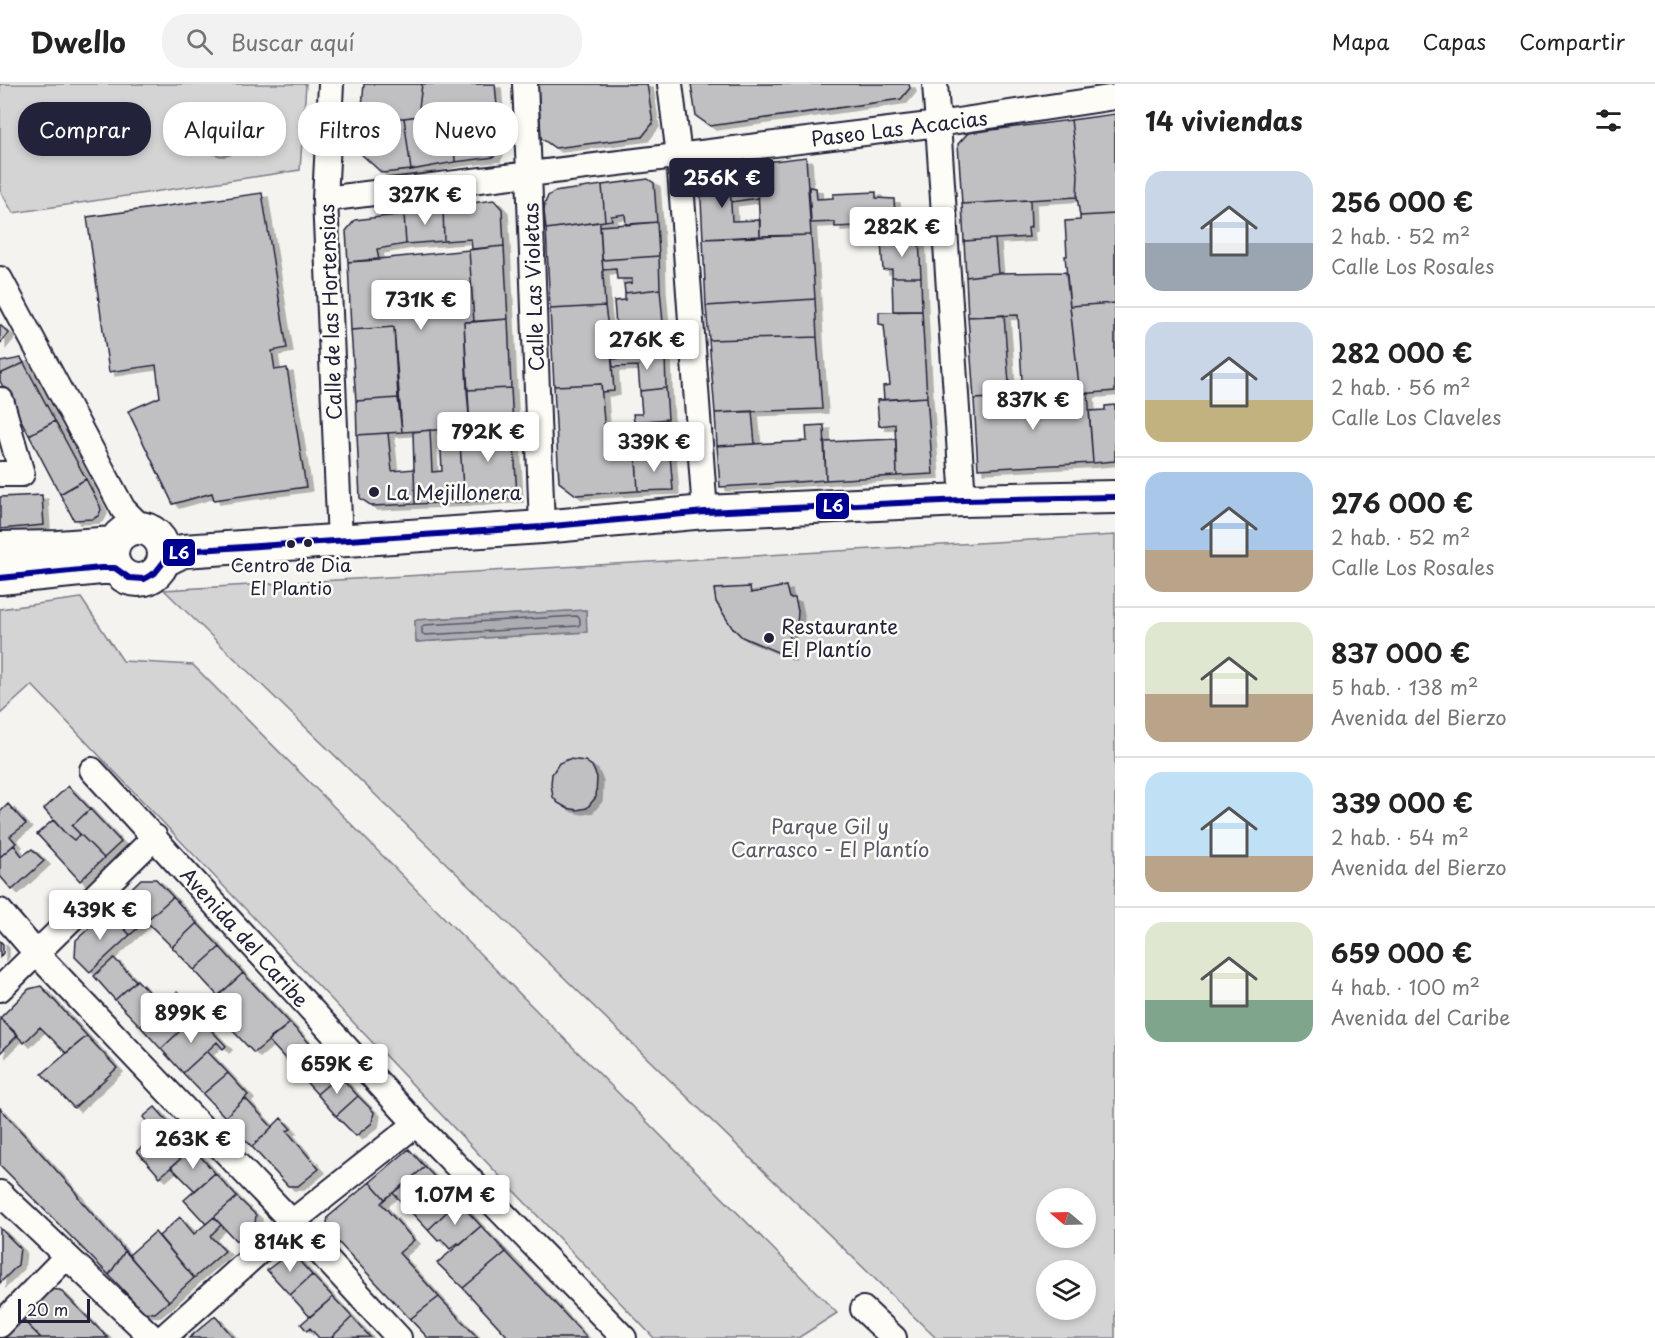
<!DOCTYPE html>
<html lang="es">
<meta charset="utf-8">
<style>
:root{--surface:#fff;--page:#f2f2f2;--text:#222;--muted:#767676;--line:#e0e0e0;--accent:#22223b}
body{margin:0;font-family:"Playpen Sans",sans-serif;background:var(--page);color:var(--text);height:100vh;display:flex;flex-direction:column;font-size:22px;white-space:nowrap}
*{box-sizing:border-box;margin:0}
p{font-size:20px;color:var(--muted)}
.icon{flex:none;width:33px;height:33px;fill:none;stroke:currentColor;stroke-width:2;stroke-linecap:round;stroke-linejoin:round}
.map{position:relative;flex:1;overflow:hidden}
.panel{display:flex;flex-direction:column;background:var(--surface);width:540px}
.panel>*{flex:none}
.guide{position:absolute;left:18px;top:18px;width:570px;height:54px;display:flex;gap:12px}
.needle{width:39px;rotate:289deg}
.controls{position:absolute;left:1036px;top:1104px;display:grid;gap:12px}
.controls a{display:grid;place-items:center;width:60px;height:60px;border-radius:50%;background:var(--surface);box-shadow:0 3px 9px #0003;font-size:30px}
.scale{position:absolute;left:18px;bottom:15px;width:72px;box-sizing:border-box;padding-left:6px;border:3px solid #22223b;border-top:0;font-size:16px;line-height:21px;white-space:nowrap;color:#22223b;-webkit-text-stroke:4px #fdfcf7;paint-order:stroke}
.price{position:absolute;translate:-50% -51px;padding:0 14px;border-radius:6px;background:#fff;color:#222;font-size:20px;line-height:39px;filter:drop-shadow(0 2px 3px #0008)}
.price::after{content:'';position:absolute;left:50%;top:36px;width:18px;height:14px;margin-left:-9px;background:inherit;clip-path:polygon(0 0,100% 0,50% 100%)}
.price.selected{background:var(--accent);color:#fff}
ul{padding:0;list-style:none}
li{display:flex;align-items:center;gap:18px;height:150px;padding:0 30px}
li+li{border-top:2px solid var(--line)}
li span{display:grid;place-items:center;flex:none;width:168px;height:120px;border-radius:18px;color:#555}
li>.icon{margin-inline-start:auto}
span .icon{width:72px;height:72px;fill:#fffc;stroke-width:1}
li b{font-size:26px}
h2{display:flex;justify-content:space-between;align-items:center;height:72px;padding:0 30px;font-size:26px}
.tag{padding:0 21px;border-radius:24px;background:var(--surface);box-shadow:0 3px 9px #0003;font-size:21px;line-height:54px}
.tag.selected{background:var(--accent);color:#fff}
header{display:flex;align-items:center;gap:36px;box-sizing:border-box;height:84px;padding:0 30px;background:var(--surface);border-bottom:2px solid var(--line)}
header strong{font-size:28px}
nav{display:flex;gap:33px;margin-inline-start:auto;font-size:21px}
.search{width:420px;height:54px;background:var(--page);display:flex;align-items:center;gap:15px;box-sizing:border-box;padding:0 21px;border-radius:24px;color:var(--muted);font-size:22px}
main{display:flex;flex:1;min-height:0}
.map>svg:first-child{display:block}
.green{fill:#d5d4d5;stroke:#7c7b88;stroke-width:1.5;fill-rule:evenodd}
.water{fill:#acacb2;stroke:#757582;stroke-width:1.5}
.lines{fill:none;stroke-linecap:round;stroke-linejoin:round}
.shore{stroke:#59596b;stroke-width:1.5}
.building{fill:#c0bfc2;stroke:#22223b;stroke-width:1.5;filter:url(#shadow)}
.minor-casing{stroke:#22223b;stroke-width:28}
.major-casing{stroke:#22223b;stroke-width:36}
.minor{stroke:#fdfcf7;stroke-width:24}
.major{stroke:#fdfcf7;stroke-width:32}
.bus-1-casing{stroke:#fdfcf7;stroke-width:10}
.bus-1{stroke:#000090;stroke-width:6}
.poi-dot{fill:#22223b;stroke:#fdfcf7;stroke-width:2}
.labels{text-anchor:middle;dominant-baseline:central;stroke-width:5;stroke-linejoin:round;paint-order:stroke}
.bus-label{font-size:18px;fill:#22223b;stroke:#fdfcf7}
.street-label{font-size:20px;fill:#22223b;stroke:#fdfcf7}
.poi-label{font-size:20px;fill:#22223b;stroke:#fdfcf7;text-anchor:start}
.park-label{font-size:20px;fill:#585769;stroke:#fdfcf7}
.line-badge{stroke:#fdfcf7;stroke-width:2}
.badge-label{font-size:16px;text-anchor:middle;font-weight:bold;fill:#fff}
</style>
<header>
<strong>Dwello</strong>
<div class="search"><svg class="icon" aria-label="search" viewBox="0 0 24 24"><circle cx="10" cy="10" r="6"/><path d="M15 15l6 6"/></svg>Buscar aquí</div>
<nav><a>Mapa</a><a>Capas</a><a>Compartir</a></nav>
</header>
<main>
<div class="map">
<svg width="1115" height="1254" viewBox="0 0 1115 1254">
<defs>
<filter id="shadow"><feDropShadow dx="6" dy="4" stdDeviation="0" flood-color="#0004"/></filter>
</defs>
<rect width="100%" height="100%" fill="#f4f3ef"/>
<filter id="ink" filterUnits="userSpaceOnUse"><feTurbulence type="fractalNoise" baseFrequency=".0167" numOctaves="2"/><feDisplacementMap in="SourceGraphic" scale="12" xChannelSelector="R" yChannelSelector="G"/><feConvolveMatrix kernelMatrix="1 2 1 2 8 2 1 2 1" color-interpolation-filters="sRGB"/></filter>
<g filter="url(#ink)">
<!-- green -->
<path class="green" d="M 0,0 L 306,0 L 300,86 L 13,129 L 0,106 Z
M 1115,451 L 1115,1254 L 936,1254 L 164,506 ZM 586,526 L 586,548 L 416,558 L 415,536 ZM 1047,1114 L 1086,1114 L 1086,1154 L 1047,1154 ZM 1047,1186 L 1086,1186 L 1086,1226 L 1047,1226 Z
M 81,514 L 123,577 L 193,581 L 837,1229 L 798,1254 L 654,1254 L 32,601 L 0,630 L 0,525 Z"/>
<!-- water -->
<path class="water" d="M204 53a19 19 0 1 1 38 0a19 19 0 1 1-38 0Z
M 586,526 L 587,548 L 416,558 L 415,536 Z"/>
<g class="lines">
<!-- shore -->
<path class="shore" d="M210 53a13 13 0 1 1 26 0a13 13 0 1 1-26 0Z
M 577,532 L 580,535 L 580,540 L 578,542 L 425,551 L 422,549 L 422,543 L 424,541 Z"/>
</g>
<!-- building -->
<path class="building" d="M 364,0 L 422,0 L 418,32 L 404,34 L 361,34 Z
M 422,0 L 495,0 L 497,22 L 418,32 Z
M 538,0 L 647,0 L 653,39 L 642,53 L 555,64 L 541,54 Z
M 691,0 L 909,0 L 910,4 L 901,15 L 710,42 L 696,32 Z
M 497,22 L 498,65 L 494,73 L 455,78 L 453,28 Z
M 453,28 L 455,78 L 411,86 L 404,34 Z
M 1115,30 L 1115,130 L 1080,132 L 1077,113 L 1078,91 L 1071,36 Z
M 361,34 L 404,34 L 411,86 L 382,89 L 360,69 Z
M 1071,36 L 1078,91 L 1077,113 L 962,120 L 958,60 L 968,49 Z
M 806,73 L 811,151 L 760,152 L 757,79 Z
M 757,79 L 758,114 L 731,118 L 729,84 Z
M 729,84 L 732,137 L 760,136 L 760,152 L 703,155 L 700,97 L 707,86 Z
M 648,95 L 654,99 L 657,138 L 626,141 L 625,130 L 611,132 L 612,136 L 605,137 L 602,101 Z
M 602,101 L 605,137 L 546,145 L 544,127 L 545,119 L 548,112 L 554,108 Z
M 809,103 L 816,104 L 817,115 L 833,114 L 833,110 L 876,108 L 876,114 L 894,115 L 895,130 L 904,130 L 906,147 L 878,149 L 877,141 L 835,143 L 835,138 L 811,139 Z
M 262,109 L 287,264 L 272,267 L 275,286 L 287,284 L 306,403 L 214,416 L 212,409 L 173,420 L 128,327 L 160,313 L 156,281 L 109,288 L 87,133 Z
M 494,116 L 502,125 L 504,162 L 472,165 L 471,155 L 444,157 L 443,123 Z
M 1030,116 L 1031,143 L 1028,144 L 1029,153 L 964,157 L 962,120 Z
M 443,123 L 444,157 L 406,160 L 404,130 Z
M 404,130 L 406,160 L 377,165 L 379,176 L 348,178 L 346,147 L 355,136 Z
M 1115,130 L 1115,219 L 1070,222 L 1065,172 L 1067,172 L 1065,137 L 1080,136 L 1080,132 Z
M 600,138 L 605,222 L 550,225 L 546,145 Z
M 657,138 L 659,172 L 602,176 L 600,142 Z
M 811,151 L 815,215 L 706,222 L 703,155 Z
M 919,155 L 921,193 L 892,193 L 892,185 L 883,186 L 881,158 Z
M 995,155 L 998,189 L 966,193 L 964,157 Z
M 504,162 L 508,235 L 474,238 L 469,166 Z
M 469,166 L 474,238 L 464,238 L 470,344 L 402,348 L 394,243 L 351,246 L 348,178 Z
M 659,172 L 660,205 L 625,209 L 624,200 L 632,199 L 632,195 L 617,195 L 616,185 L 603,186 L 602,176 Z
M 1066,188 L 1080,310 L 1023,312 L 1018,231 L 968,233 L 966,193 L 998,189 Z
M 892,193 L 921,193 L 922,227 L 893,227 Z
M 660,205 L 663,239 L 616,242 L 614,217 L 625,216 L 625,209 Z
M 815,215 L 817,253 L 709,256 L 706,222 Z
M 1115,219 L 1115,307 L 1080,310 L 1070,222 Z
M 605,222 L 611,266 L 614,307 L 602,308 L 601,300 L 554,302 L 550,225 Z
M 922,227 L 927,313 L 884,316 L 883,302 L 890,301 L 884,241 L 879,240 L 879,228 Z
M 1004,231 L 1010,313 L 974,315 L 968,233 Z
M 508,235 L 511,304 L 467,306 L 464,238 Z
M 663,239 L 665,271 L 612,275 L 611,266 L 637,263 L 636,241 Z
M 0,241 L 9,249 L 0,260 Z
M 394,243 L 398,314 L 356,317 L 351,246 Z
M 817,253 L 822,325 L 715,329 L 709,256 Z
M 665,271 L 666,304 L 640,307 L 638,282 L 613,283 L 612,275 Z
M 21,274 L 24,279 L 0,290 L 0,278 Z
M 24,279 L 55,337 L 29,351 L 0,297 L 0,290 Z
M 601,300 L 606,362 L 635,360 L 638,407 L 576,411 L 559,398 L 554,302 Z
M 511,304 L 513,341 L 470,344 L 467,306 Z
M 666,304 L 668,335 L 634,338 L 633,330 L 642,330 L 640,307 Z
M 1088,309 L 1093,379 L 978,385 L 974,315 Z
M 927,313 L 933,390 L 897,392 L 895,340 L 879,342 L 877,316 Z
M 398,314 L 402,348 L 357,351 L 356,317 Z
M 1115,321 L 1115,377 L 1093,379 L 1089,327 L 1105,326 L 1105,322 Z
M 752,327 L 755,360 L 717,362 L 715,329 Z
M 668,335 L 670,371 L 645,372 L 643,345 L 634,346 L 634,338 Z
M 55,337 L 86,395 L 60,410 L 29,351 Z
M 513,341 L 517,414 L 464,418 L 459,345 Z
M 824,341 L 826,396 L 720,403 L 717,362 L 807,357 L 806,342 Z
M 440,345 L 459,345 L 464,418 L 415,420 L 413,348 L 430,346 L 432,388 L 442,387 Z
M 388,349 L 392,387 L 414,385 L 415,420 L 372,422 L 360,414 L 357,351 Z
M 896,355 L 897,392 L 826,396 L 824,358 Z
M 670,371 L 673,406 L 638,407 L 636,373 Z
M 86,395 L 100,422 L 101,426 L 98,432 L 93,435 L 74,436 L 60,410 Z
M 42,411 L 44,441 L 0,445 L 0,413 Z
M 786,502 L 789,514 L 795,514 L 798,527 L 797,541 L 790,541 L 789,573 L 742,553 L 731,542 L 716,518 L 714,505 L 750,503 L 751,509 Z
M 569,675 L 585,677 L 592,682 L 597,693 L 596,713 L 587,724 L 577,726 L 567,724 L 558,719 L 553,713 L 551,700 L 552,690 L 559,679 Z
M 68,702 L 90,725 L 72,742 L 80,750 L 74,756 L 64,748 L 44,725 Z
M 8,720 L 26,740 L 10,752 L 16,759 L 0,773 L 0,728 Z
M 90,725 L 121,758 L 104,774 L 72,742 Z
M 53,736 L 64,748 L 74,756 L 80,750 L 104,774 L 80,797 L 37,750 Z
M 14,761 L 22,772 L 32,765 L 44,777 L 12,806 L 0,792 L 0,773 Z
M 141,795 L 156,795 L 173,813 L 130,851 L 108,827 Z
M 173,813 L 197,839 L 172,863 L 146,837 Z
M 108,827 L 130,851 L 90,888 L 75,873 L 76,856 Z
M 197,839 L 220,863 L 194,886 L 172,863 Z
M 0,857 L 3,860 L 3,869 L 0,873 Z
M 220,863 L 243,889 L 218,912 L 194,886 Z
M 114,874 L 136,897 L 115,916 L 94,892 Z
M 243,889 L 290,939 L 254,969 L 208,921 Z
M 137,896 L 161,921 L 140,942 L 115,916 Z
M 41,902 L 87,952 L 66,969 L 40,943 L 24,959 L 0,934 L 29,905 Z
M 177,908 L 197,931 L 161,965 L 140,942 Z
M 197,931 L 226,962 L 223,965 L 217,958 L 183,989 L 161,965 Z
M 0,934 L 18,951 L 0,969 Z
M 290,939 L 314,964 L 292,982 L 268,956 Z
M 87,952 L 117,984 L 74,1024 L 42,990 Z
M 314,964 L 339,991 L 317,1010 L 292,982 Z
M 207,967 L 228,989 L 203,1010 L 183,989 Z
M 228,989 L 248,1011 L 225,1033 L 203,1010 Z
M 339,991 L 358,1012 L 336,1032 L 317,1010 Z
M 358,1012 L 374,1028 L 372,1039 L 356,1052 L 336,1032 Z
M 245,1014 L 272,1043 L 252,1063 L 225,1033 Z
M 155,1023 L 170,1040 L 158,1050 L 143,1033 Z
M 0,1024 L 74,1106 L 81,1117 L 125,1167 L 109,1191 L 0,1081 Z
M 281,1034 L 291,1045 L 287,1047 L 319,1085 L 298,1102 L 288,1102 L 252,1063 Z
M 170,1040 L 193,1064 L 160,1093 L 137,1067 Z
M 193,1064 L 215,1089 L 195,1107 L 171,1083 Z
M 409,1065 L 425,1083 L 385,1115 L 370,1098 Z
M 425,1083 L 458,1117 L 428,1146 L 393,1109 Z
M 215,1089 L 237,1113 L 206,1140 L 184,1116 Z
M 370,1098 L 385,1115 L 381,1119 L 414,1156 L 399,1169 L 439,1213 L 410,1235 L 326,1145 L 328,1133 Z
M 237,1113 L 256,1131 L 255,1140 L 236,1157 L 214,1133 Z
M 458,1117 L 481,1142 L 459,1161 L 458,1159 L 450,1165 L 441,1155 L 438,1157 L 428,1146 Z
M 180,1133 L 194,1150 L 214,1133 L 221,1141 L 210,1152 L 225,1167 L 194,1194 L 159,1152 Z
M 481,1142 L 506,1168 L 463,1204 L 437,1179 Z
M 0,1144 L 20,1164 L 18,1181 L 0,1199 Z
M 155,1148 L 194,1194 L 169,1217 L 129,1171 Z
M 125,1167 L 169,1217 L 155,1229 L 144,1228 L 109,1191 Z
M 506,1168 L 550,1214 L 587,1254 L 509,1254 L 463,1204 Z
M 288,1170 L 293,1170 L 312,1191 L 290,1211 L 267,1186 Z
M 312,1191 L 333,1213 L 310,1233 L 290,1211 Z
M 47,1205 L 60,1206 L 108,1254 L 41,1254 L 19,1232 Z
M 333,1213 L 352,1233 L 331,1254 L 319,1254 L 310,1244 L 307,1247 L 301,1240 Z
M 439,1213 L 478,1254 L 428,1254 L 410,1235 Z
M 19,1232 L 41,1254 L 0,1254 L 0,1250 Z
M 215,1232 L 234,1254 L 189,1254 Z
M 352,1233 L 370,1253 L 331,1254 Z"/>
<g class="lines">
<defs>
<path id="minor" d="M 331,0 L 325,115 L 340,457
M 525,0 L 529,89 L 542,443
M 670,0 L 679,72 L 705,428
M 935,0 L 938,40 L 963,416
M 325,115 L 938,40 L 1115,13
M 0,195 L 123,425 L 142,444
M 0,316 L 1,316 L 22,390 L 0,390
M 92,686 L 416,1040 L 624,1254
M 0,827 L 37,870 L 292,1138 L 399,1254
M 0,905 L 155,753
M 0,1109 L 153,1254
M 863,1225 L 894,1254
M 0,1241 L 66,1173
M 163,1254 L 292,1138 L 416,1040"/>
<path id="major" d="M112 470a26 26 0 1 1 52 0a26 26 0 1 1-52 0Z
M 0,464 L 58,463 L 114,459
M 163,477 L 183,467 L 542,443 L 705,428 L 963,416 L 1115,413
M 0,494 L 101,484 L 115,484"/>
</defs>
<!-- minor casing -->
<use href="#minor" class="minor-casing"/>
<!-- major casing -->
<use href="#major" class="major-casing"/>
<!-- minor -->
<use href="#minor" class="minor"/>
<!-- major -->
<use href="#major" class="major"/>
<defs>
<path id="bus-1" d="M 0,494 L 101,484 L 115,484 L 129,494 L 144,495 L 155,489 L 166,475 L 183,467 L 542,443 L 705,428 L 963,416 L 1115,413"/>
</defs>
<!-- bus-1 casing -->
<use href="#bus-1" class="bus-1-casing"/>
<!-- bus-1 -->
<use href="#bus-1" class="bus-1"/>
</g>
</g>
<!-- markers -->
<g class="poi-dot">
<circle cx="374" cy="408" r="6"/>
<circle cx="308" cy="459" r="5"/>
<circle cx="291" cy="460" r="5"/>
<circle cx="769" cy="554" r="6"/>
</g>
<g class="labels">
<!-- bus labels -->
<g class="bus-label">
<text x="291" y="480">Centro de Dia<tspan x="291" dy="23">El Plantio</tspan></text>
</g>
<!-- street labels -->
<g class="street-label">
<text transform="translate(899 44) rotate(-7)">Paseo Las Acacias</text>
<text transform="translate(533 203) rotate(-92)">Calle Las Violetas</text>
<text transform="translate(330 228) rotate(-92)">Calle de las Hortensias</text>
<text transform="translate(245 853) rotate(48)">Avenida del Caribe</text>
</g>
<!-- poi labels -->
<g class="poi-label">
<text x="386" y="408">La Mejillonera</text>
<text x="781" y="542">Restaurante<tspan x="781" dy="23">El Plantío</tspan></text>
</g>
<!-- park labels -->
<g class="park-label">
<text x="830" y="742">Parque Gil y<tspan x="830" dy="23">Carrasco - El Plantío</tspan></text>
</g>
</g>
<g class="line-badge">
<rect x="815" y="408" width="35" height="28" rx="6" fill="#000090"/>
<rect x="162" y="454" width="34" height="29" rx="6" fill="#000090"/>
</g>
<g class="badge-label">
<text x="833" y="428">L6</text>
<text x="179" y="475">L6</text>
</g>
</svg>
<div class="controls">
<a><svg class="needle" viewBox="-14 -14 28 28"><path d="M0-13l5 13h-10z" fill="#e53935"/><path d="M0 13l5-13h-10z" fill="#767676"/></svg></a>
<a><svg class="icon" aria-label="layers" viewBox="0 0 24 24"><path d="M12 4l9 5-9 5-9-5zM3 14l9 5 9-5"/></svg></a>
</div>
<div class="scale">20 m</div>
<b class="price selected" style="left:722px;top:125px">256K €</b>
<b class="price" style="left:425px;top:142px">327K €</b>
<b class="price" style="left:902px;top:174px">282K €</b>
<b class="price" style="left:421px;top:247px">731K €</b>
<b class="price" style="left:647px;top:287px">276K €</b>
<b class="price" style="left:1033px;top:347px">837K €</b>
<b class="price" style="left:488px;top:379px">792K €</b>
<b class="price" style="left:654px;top:389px">339K €</b>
<b class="price" style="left:100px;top:857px">439K €</b>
<b class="price" style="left:191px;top:960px">899K €</b>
<b class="price" style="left:337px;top:1011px">659K €</b>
<b class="price" style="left:193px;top:1086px">263K €</b>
<b class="price" style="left:455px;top:1142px">1.07M €</b>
<b class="price" style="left:290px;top:1189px">814K €</b>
<div class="guide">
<a class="tag selected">Comprar</a>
<a class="tag">Alquilar</a>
<a class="tag">Filtros</a>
<a class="tag">Nuevo</a>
</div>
</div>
<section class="panel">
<h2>14 viviendas<svg class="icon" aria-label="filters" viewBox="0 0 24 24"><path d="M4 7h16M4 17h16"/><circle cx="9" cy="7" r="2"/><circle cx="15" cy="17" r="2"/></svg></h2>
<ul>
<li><span style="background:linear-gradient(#c9d6e8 60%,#9aa5b1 0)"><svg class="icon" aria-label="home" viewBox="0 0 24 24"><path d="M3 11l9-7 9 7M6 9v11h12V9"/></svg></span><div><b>256 000 €</b><p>2 hab. · 52 m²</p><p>Calle Los Rosales</p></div></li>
<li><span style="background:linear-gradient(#c9d6e8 65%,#c2b280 0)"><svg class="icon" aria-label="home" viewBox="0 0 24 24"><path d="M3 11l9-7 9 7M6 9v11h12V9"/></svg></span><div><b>282 000 €</b><p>2 hab. · 56 m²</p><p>Calle Los Claveles</p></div></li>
<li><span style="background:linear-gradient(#a9c7e8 65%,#b9a48a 0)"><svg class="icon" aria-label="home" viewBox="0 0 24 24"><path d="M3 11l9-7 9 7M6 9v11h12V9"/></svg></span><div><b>276 000 €</b><p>2 hab. · 52 m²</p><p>Calle Los Rosales</p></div></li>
<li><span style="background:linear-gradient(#dfe7d0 60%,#b9a48a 0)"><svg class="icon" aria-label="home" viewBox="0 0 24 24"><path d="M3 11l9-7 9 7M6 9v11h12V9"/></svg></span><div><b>837 000 €</b><p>5 hab. · 138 m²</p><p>Avenida del Bierzo</p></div></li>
<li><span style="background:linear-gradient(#bfe0f5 70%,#b9a48a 0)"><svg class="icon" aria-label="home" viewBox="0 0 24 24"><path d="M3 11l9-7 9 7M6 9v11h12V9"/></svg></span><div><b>339 000 €</b><p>2 hab. · 54 m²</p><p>Avenida del Bierzo</p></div></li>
<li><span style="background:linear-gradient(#dfe7d0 65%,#7fa58c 0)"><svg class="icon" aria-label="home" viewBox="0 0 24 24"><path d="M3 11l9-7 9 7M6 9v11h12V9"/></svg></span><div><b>659 000 €</b><p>4 hab. · 100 m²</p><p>Avenida del Caribe</p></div></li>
</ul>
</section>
</main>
